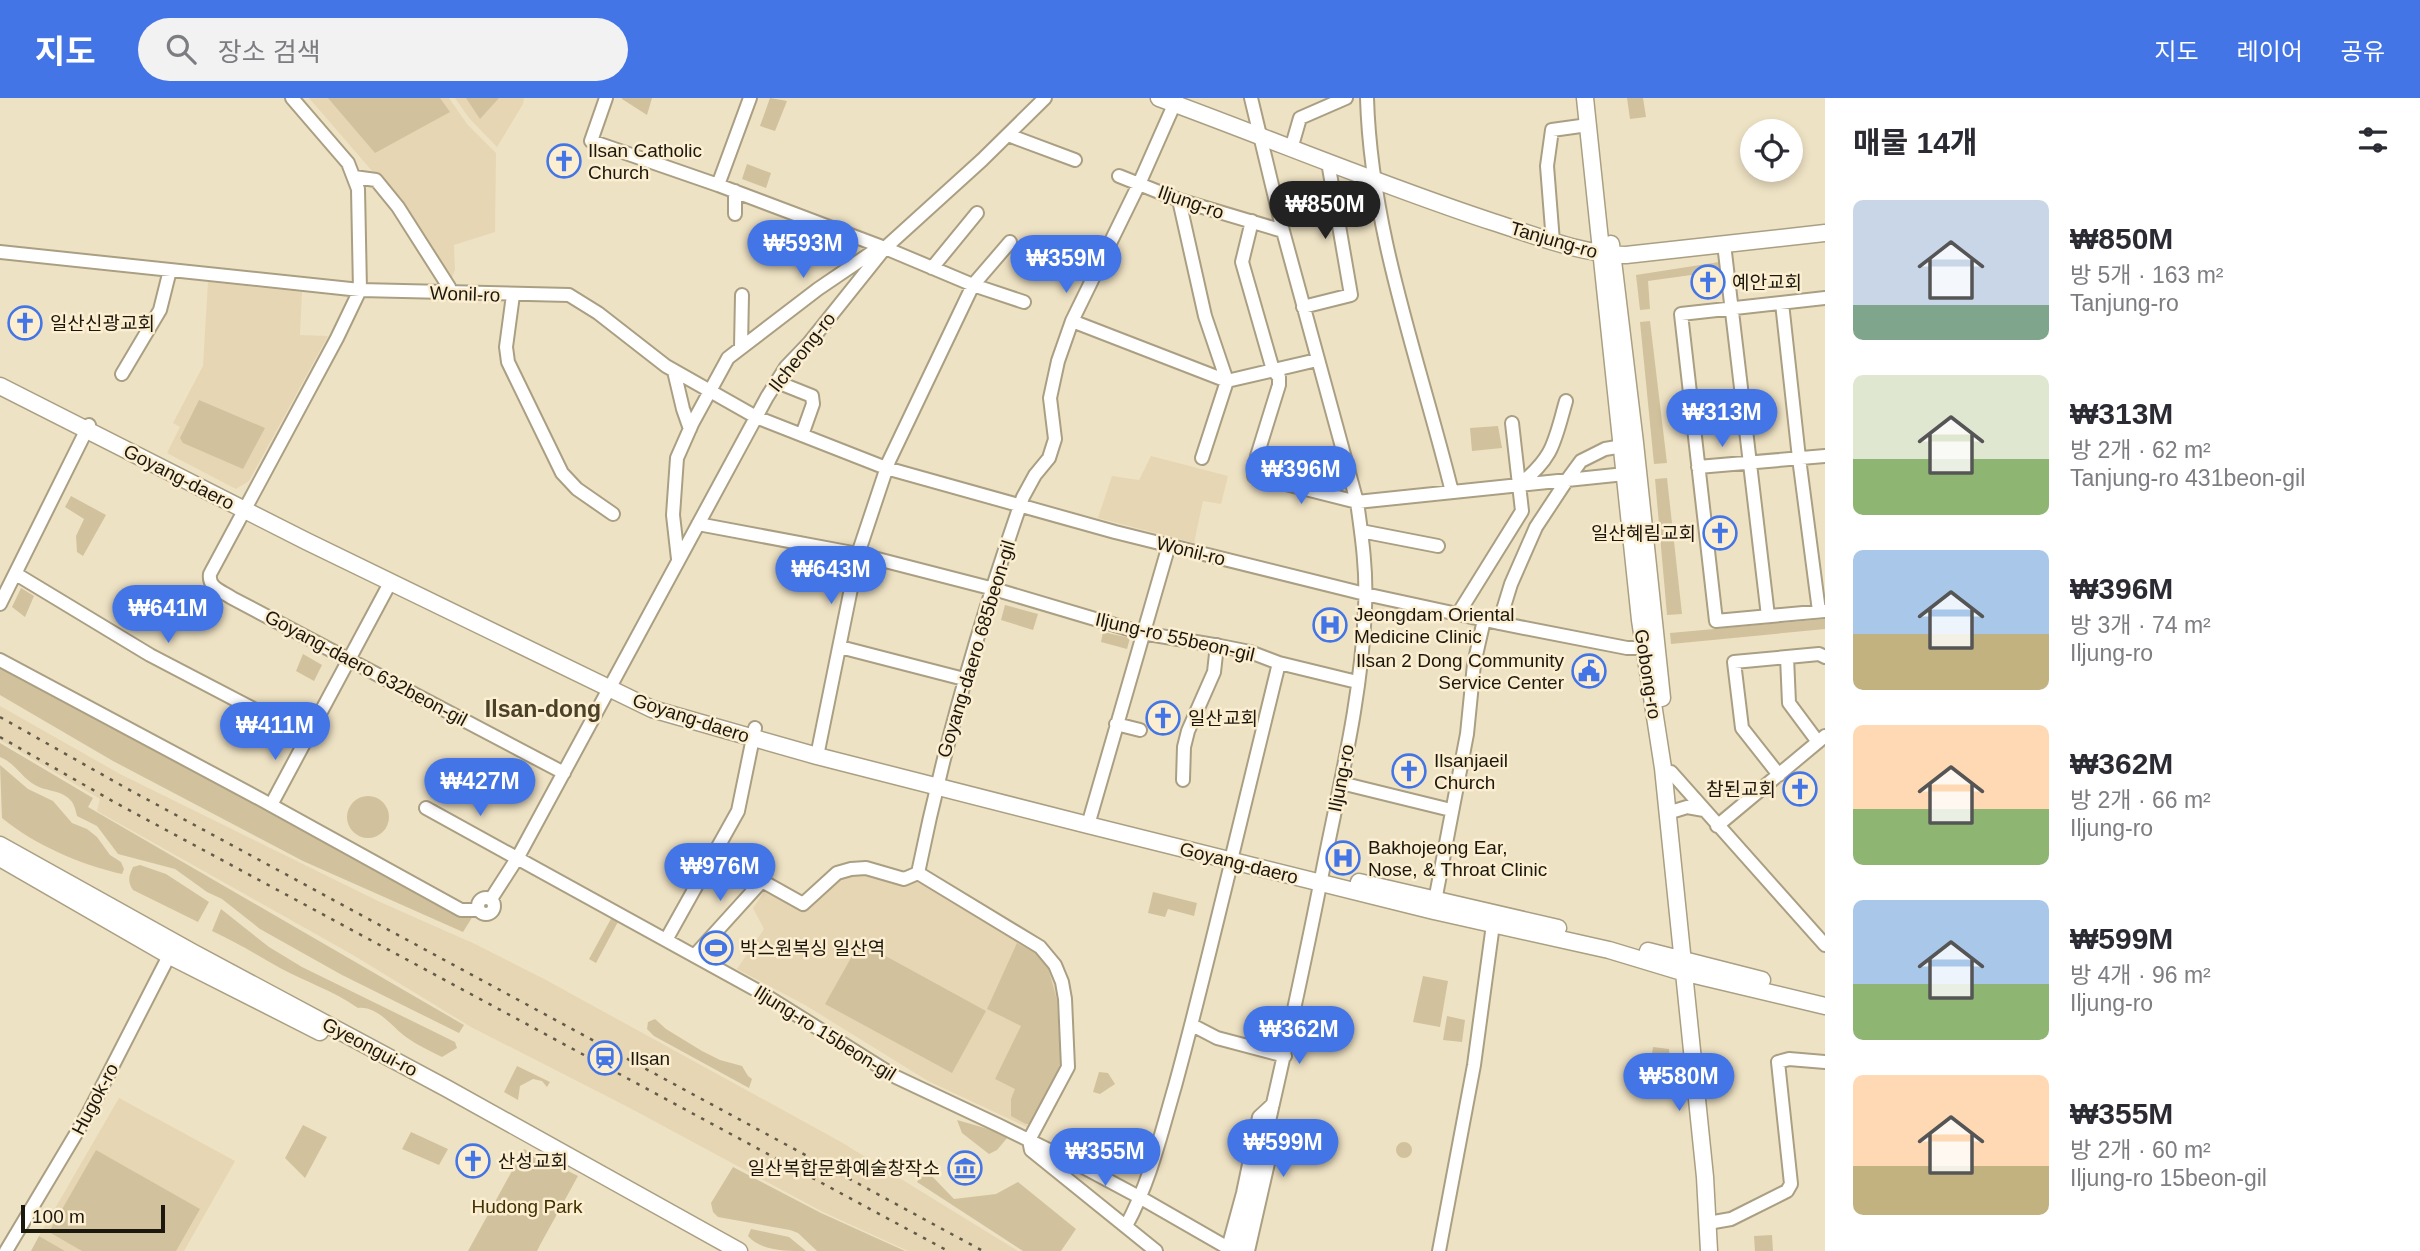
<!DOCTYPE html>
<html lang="ko">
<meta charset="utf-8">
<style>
:root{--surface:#fff;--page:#f2f2f3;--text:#2b2b33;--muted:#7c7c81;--accent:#4375e6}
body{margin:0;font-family:Arial,"Noto Sans KR",sans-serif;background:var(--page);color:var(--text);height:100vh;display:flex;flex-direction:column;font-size:26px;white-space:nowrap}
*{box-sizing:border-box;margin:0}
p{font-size:23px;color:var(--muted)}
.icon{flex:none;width:38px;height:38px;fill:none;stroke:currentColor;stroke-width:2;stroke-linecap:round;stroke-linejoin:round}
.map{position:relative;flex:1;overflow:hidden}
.panel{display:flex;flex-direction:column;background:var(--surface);width:595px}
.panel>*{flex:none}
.fabs{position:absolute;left:1740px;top:21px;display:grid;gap:14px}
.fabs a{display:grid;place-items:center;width:63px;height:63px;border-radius:50%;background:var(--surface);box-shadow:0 4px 10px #0003;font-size:35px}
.scale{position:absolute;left:21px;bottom:18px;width:144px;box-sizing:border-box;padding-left:7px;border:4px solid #1d180e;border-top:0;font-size:19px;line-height:24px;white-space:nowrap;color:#1d180e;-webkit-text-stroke:5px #fcefd1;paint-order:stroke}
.price{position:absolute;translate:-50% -60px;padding:0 16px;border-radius:24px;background:var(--accent);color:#fff;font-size:23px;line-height:46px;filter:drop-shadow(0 2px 4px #0008)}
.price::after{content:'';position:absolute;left:50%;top:42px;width:21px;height:16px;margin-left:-10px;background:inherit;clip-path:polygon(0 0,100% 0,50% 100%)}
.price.selected{background:#222;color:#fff}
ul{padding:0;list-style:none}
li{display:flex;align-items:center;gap:21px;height:175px;padding:0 28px}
li span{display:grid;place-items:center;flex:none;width:196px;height:140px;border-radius:10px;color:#555}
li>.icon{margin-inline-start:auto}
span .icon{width:84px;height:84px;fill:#fffc;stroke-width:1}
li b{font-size:30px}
h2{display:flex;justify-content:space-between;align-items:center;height:84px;padding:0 28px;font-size:30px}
header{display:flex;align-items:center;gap:42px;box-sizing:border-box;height:98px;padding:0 35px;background:var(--accent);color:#fff}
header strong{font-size:33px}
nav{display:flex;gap:38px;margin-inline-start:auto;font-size:24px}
.search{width:490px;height:63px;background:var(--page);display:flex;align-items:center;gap:18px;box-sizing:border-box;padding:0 24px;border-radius:38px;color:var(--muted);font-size:26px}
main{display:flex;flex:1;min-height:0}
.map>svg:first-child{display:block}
.built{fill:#e6d6b3}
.green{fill:#d1c29d}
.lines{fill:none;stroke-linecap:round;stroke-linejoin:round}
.minor-casing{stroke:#ab9f83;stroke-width:16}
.major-casing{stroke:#ab9f83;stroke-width:19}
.minor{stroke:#fff;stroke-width:12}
.major{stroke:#fff;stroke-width:16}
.rail{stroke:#635c4b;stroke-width:2.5;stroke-dasharray:3.5 7;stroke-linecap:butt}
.labels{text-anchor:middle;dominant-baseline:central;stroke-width:5;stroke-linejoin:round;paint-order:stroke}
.poi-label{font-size:19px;fill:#1d180e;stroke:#fcefd1;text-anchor:start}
.street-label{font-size:19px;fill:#1d180e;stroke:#fcefd1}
.park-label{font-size:19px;fill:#423100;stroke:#fcefd1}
.quarter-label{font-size:23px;font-weight:bold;fill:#4b4128;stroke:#fcefd1}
</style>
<header>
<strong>지도</strong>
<div class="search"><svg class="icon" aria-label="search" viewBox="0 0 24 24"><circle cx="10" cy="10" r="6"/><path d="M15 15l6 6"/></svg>장소 검색</div>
<nav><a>지도</a><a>레이어</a><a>공유</a></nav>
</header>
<main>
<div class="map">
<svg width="1825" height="1153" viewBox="0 0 1825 1153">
<rect width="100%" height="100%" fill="#eee2c4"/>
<!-- built -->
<path class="built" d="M 309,0 L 449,0 L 467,26 L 496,55 L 495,134 L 454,147 L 455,172 L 451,182 L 398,103 Z
M 455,0 L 524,0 L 523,6 L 497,49 L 469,20 Z
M 208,184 L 302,194 L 300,237 L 328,238 L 249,383 L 236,391 L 167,355 L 180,329 L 173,325 L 203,268 Z
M 1151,358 L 1228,378 L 1221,406 L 1203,403 L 1194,445 L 1098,420 L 1112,378 L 1139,382 Z
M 0,608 L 120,676 L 380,804 L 475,846 L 546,882 L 841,1044 L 1018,1153 L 908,1153 L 821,1113 L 626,1008 L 471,929 L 353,857 L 97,713 L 100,701 L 0,642 Z
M 851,775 L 917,780 L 1038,852 L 1051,868 L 1058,884 L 1065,968 L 1031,1031 L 928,983 L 805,907 L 737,871 L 764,831 L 753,810 L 766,791 L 805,810 L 840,778 Z
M 119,1000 L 235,1063 L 184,1153 L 65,1153 L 39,1138 Z"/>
<!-- green -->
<path class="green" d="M 328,0 L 440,0 L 450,14 L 375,55 Z
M 466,0 L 499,0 L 480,21 Z
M 622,0 L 652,0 L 647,17 L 622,1 Z
M 770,0 L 787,3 L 775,33 L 760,28 Z
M 1627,0 L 1643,0 L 1646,19 L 1630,21 Z
M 747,66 L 771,75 L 766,90 L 742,81 Z
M 1719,164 L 1720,173 L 1648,183 L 1650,211 L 1640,212 L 1636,177 Z
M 1650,223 L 1667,365 L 1654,366 L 1640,224 Z
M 199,302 L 265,330 L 243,371 L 183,345 L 180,340 Z
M 1498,328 L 1502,350 L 1472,353 L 1470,330 Z
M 1667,380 L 1682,516 L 1667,517 L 1655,381 Z
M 71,398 L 106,417 L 83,458 L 77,454 L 76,438 L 84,421 L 65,409 Z
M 21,490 L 34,498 L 25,519 L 12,509 Z
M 1005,507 L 1038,516 L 1033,532 L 1001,522 Z
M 1825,521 L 1825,531 L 1671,546 L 1670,535 Z
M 1103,534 L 1130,540 L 1127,551 L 1101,544 Z
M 303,556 L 322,567 L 314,583 L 296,573 Z
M 0,569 L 460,813 L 473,818 L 463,834 L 303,763 L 113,663 L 0,597 Z
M 254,622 L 278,634 L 271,647 L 248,636 Z
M 0,645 L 93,700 L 88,709 L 464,927 L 459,935 L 342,877 L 260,831 L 222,801 L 207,794 L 175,771 L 118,756 L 97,728 L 77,718 C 75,710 74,704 67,699 C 58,692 45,693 35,687 C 22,680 15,665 0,659 Z
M 0,667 L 28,691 L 53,703 L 72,725 L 87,731 L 97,739 L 110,757 L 121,764 L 124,771 L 122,776 C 81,767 35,747 2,720 Z
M347 719a21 21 0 1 1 42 0a21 21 0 1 1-42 0Z
M 140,767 L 166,776 L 209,804 L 198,824 L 133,792 C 127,784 129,777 133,769 Z
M 1153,794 L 1197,805 L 1194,818 L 1168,811 L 1165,819 L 1148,815 Z
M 221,811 L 269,849 L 302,869 L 455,944 L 457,950 L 442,959 C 430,953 417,947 406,939 C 392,929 378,908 358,910 C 334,893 306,884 280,870 C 257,857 236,844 212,833 Z
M 612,819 L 619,822 L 596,865 L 589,861 Z
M 860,844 L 986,913 L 952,975 L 825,906 Z
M 1017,845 L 1037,856 L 1048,870 L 1057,902 L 1061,967 L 1032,1026 L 1026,1026 L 1011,1018 L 1011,1001 L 1015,991 L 995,981 L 1021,928 L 987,911 Z
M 1423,878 L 1448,883 L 1440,929 L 1413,924 Z
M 1447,918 L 1465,922 L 1462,944 L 1443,942 Z
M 655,921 L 666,931 L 702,953 L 720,962 L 742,968 L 748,978 L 752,981 L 749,990 L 654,938 L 647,931 L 648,924 Z
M 1653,949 L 1669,951 L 1671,978 L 1649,975 Z
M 517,968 L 550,984 L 547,989 L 542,983 L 533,981 L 520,988 L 518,1002 L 504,994 Z
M 1099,974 L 1108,975 L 1115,986 L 1100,996 L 1093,994 Z
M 957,1022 L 985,1030 L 1008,1039 L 997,1052 L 989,1056 L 962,1035 Z
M 303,1027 L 327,1039 L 305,1080 L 285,1060 Z
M 411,1034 L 448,1051 L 439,1067 L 402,1051 Z
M1396 1052a8 8 0 1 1 16 0a8 8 0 1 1-16 0Z
M 524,1051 L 578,1078 L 540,1147 L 537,1153 L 468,1153 Z
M 96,1052 L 200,1111 L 176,1153 L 82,1153 L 49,1134 Z
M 733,1069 L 821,1115 L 905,1153 L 817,1153 L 798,1135 L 790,1132 L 718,1119 L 713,1114 L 711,1105 Z
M 926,1072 L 954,1101 L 996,1096 L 1018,1084 L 1076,1131 L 1061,1153 L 1023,1153 L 917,1084 Z
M 751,1131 L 789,1139 L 806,1153 C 786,1153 761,1153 748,1138 Z
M 1772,1137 L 1773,1153 L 1755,1153 L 1754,1138 Z
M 39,1138 L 65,1153 L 31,1153 Z"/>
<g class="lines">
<defs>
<path id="minor" d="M 292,0 L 348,65 L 358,91 L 360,192 L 337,240 L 210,476 C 208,490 222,493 232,500 L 564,675
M 606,0 L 591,43 L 718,87 L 885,150 L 973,187 L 1024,204
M 1367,0 C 1371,136 1420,264 1452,394
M 1008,37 L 1075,62
M 1291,51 L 1300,20 L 1346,0
M 1119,78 L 1179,102 L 1283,133
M 354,79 L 376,82 L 398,109 L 449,189 L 450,195
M 718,87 L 750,0
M 1179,102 L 1205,218 L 1227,283 L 1202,360
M 735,116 L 735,93
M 1252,123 L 1242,164 L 1273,272 L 1279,279 L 1279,287 L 1257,358 L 1254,378 L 1357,404 L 1625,376
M 1553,144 L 1547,68 L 1552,32 L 1588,27
M 1724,146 L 1768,518
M 0,154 L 360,192 L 569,197 L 598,215 L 666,268 L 756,319 L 886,370 L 1115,434 L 1365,496 L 1499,525 L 1627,550 L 1652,550
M 932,170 L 977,115
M 513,197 L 506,249 L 508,264 L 562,375 L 577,391 L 613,416
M 1825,200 L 1681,216 L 1716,523 L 1825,513
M 1782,205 L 1799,360 L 1819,513
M 1303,209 L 1351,197 L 1328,64
M 1072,223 L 1227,283 L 1317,262
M 741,249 L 742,197
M 674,273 L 683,311 L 690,331
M 122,276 L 160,212 L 170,172
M 777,284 L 812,298 L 813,306 L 802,337
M 1698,369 L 1825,358
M 1519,387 C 1554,359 1554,345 1566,303
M 698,426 L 858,456 L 994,491 L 1142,535 L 1220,548 L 1250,554 L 1279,565 L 1357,584
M 1361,433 L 1438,448
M 678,461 L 673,417 L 677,360 L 692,326 L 728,260 L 818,191 L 871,155 L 881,151
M 16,476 L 150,557 L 307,639
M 0,506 L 89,327
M 1458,516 L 1522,413 L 1512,325
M 1499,525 L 1511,486 L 1536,429 L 1567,382 L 1581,363 L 1605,351 L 1623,348
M 840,549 L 964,581
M 1787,559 L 1789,605 L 1818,644
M 0,562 L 260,701 L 461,812 L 479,812
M 1116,626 L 1140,632
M 817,658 L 858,456 L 889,363 L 973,187 L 1010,144
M 1671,674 L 1825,847
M 1779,677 L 1742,630 L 1734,564 L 1819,556 L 1825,559
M 1183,682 L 1184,649 L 1188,633 L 1214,574 L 1217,547
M 1341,685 L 1451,712
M 271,707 L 390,485
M 426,710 L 760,894 L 896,979 L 1000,1028 L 1083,1069 L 1141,1100 L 1228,1150 L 1243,1095 L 1259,1019 L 1273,1006
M 1674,713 L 1687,709 L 1704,712
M 1088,727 L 1169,447
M 1717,728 L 1825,638
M 1233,754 L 1279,565
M 918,775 C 944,647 980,522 1023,399 L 1035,377 L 1049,360 L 1055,341 L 1050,300 L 1058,263 L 1072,223 L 1139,86 L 1177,0
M 918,775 L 1040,849 L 1055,867 L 1062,884 L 1065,901 L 1068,969 L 1029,1042
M 762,783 L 803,806 L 837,775 L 851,771 L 866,770 L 904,781 L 918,775
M478 808a8 8 0 1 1 16 0a8 8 0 1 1-16 0Z
M 491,801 L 518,759 L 767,299 L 786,269 L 809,245 L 885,150 L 982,62 L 1045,0
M 1434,808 L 1467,636 L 1474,566 L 1484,522
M 666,842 L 738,713 L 755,630
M 695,857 L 762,783 L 714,757
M 1192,927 L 1217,940 L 1285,958
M 1029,1042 L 1031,1052 L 1156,1153
M 1708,1125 L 1731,1121 L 1787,1093 L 1791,1086 L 1778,964 L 1789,961 L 1825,964
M 1126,1128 C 1150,1084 1161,1036 1175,988 C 1195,915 1212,843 1230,770
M 6,1153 L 89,1014 L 173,850
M 1239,1153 C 1269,1024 1299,895 1324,766 C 1341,681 1362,596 1365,510 C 1367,474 1362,439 1357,404 L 1283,133 L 1251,0
M 1248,1153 L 1276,1030
M 1439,1153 L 1474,967 L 1494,819"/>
<path id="major" d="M 1159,0 C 1271,41 1380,87 1493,124 C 1537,138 1580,156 1626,157 L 1825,135
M 1585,0 L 1640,522 L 1663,670 L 1705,1079 L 1709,1153
M 1611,146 L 1635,345 L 1662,600
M 0,288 L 306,443 L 652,611 L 817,658 L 1088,727 L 1434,813 L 1609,852 L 1682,874 L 1825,908
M 0,747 L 192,854 L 446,990 L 739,1153
M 0,760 L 170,858 L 320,934
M 1359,784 L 1558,830
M 1648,853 L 1762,882"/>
</defs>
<!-- minor casing -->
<use href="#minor" class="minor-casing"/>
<!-- major casing -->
<use href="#major" class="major-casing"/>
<!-- minor -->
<use href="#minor" class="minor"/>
<!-- major -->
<use href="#major" class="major"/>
<!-- rail -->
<path class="rail" d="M 0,619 L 126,690 L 983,1153
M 0,639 L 116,705 L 948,1153"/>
</g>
<!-- icons -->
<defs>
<symbol id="church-ring" viewBox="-11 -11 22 22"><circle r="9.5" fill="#fcefd1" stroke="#4375e6" stroke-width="1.5"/><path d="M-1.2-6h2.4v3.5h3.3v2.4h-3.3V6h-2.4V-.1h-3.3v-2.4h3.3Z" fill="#4375e6"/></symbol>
<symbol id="hospital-ring" viewBox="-11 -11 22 22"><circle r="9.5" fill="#fcefd1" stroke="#4375e6" stroke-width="1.5"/><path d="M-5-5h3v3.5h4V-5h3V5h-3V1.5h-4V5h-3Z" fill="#4375e6"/></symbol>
<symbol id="civic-ring" viewBox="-11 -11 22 22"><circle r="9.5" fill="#fcefd1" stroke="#4375e6" stroke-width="1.5"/><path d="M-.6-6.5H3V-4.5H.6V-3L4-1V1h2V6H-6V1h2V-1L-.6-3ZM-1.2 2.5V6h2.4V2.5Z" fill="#4375e6"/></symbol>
<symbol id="stadium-ring" viewBox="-11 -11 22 22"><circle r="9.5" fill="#fcefd1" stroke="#4375e6" stroke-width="1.5"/><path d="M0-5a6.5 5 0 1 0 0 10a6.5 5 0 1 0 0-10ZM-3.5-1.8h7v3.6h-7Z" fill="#4375e6"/></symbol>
<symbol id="station-ring" viewBox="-11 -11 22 22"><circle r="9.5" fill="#fcefd1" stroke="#4375e6" stroke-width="1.5"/><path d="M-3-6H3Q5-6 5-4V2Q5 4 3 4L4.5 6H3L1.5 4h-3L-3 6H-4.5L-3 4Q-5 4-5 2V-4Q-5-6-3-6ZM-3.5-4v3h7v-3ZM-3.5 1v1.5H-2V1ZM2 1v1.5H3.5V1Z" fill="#4375e6"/></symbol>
<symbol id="museum-ring" viewBox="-11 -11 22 22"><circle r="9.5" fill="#fcefd1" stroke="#4375e6" stroke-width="1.5"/><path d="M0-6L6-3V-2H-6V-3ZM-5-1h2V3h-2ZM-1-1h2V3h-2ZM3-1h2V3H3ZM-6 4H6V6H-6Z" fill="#4375e6"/></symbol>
</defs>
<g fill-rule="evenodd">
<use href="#church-ring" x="545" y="44" width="38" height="38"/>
<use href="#church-ring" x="1689" y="165" width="38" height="38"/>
<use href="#church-ring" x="6" y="206" width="38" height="38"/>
<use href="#church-ring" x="1701" y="416" width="38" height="38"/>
<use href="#hospital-ring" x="1311" y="508" width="38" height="38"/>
<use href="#civic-ring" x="1570" y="554" width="38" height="38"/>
<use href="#church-ring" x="1144" y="601" width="38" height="38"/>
<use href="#church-ring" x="1390" y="654" width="38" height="38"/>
<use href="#church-ring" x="1781" y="672" width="38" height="38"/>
<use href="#hospital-ring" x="1324" y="741" width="38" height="38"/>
<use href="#stadium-ring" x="697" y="831" width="38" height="38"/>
<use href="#station-ring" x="586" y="941" width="38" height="38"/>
<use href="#church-ring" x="454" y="1044" width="38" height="38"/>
<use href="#museum-ring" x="946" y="1051" width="38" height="38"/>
</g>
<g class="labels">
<!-- poi labels -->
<g class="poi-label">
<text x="588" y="52">Ilsan Catholic<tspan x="588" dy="22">Church</tspan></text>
<text x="1732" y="184">예안교회</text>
<text x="50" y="225">일산신광교회</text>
<text x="1696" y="435" text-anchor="end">일산혜림교회</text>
<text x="1354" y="516">Jeongdam Oriental<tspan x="1354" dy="22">Medicine Clinic</tspan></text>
<text x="1564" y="562" text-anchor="end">Ilsan 2 Dong Community<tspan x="1564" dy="22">Service Center</tspan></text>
<text x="1188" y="620">일산교회</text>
<text x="1434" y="662">Ilsanjaeil<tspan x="1434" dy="22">Church</tspan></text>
<text x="1776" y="691" text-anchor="end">참된교회</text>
<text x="1368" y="749">Bakhojeong Ear,<tspan x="1368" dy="22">Nose, &amp; Throat Clinic</tspan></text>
<text x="740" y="850">박스원복싱 일산역</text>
<text x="630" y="960">Ilsan</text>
<text x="498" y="1063">산성교회</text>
<text x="940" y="1070" text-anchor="end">일산복합문화예술창작소</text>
</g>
<!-- street labels -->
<g class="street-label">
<text transform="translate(1191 104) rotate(19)">Iljung-ro</text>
<text transform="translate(1554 142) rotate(16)">Tanjung-ro</text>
<text transform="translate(465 196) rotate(2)">Wonil-ro</text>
<text transform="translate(802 254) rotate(-52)">Ilcheong-ro</text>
<text transform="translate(179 379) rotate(27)">Goyang-daero</text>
<text transform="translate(1191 453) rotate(14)">Wonil-ro</text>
<text transform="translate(1175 539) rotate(13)">Iljung-ro 55beon-gil</text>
<text transform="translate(976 551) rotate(-73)">Goyang-daero 685beon-gil</text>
<text transform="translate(366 570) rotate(28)">Goyang-daero 632beon-gil</text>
<text transform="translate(1648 576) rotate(81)">Gobong-ro</text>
<text transform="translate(691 620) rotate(18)">Goyang-daero</text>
<text transform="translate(1341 680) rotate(-79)">Iljung-ro</text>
<text transform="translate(1239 765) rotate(14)">Goyang-daero</text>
<text transform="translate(825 935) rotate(32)">Iljung-ro 15beon-gil</text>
<text transform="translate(370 949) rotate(28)">Gyeongui-ro</text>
<text transform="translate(95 1001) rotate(-62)">Hugok-ro</text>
</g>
<!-- park labels -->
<g class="park-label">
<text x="527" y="1108">Hudong Park</text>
</g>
<!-- quarter labels -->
<g class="quarter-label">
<text x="543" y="611">Ilsan-dong</text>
</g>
</g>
</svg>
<div class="fabs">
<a><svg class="icon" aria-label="locate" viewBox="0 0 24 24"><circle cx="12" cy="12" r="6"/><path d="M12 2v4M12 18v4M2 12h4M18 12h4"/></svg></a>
</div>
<div class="scale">100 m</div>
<b class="price selected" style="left:1325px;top:143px">₩850M</b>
<b class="price" style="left:803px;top:182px">₩593M</b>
<b class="price" style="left:1066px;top:197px">₩359M</b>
<b class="price" style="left:1722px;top:351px">₩313M</b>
<b class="price" style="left:1301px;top:408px">₩396M</b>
<b class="price" style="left:831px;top:508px">₩643M</b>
<b class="price" style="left:168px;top:547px">₩641M</b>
<b class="price" style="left:275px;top:664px">₩411M</b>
<b class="price" style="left:480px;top:720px">₩427M</b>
<b class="price" style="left:720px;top:805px">₩976M</b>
<b class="price" style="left:1299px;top:968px">₩362M</b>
<b class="price" style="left:1679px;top:1015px">₩580M</b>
<b class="price" style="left:1283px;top:1081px">₩599M</b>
<b class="price" style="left:1105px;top:1090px">₩355M</b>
</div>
<section class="panel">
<h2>매물 14개<svg class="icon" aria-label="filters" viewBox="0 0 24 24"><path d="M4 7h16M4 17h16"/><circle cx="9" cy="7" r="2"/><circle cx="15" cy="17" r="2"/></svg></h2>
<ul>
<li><span style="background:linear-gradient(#c9d6e8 75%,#7fa58c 0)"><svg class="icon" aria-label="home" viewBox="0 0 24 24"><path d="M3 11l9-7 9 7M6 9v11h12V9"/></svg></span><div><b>₩850M</b><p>방 5개 · 163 m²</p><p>Tanjung-ro</p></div></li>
<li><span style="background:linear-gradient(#dfe7d0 60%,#8fb573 0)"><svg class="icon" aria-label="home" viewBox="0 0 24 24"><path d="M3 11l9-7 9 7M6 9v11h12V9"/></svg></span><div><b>₩313M</b><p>방 2개 · 62 m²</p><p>Tanjung-ro 431beon-gil</p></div></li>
<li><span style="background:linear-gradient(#a9c7e8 60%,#c2b280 0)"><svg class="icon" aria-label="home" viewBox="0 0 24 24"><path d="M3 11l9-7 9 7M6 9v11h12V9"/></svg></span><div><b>₩396M</b><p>방 3개 · 74 m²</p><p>Iljung-ro</p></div></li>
<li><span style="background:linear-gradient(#ffd9b3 60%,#8fb573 0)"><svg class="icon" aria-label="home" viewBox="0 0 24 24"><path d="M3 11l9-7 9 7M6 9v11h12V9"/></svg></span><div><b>₩362M</b><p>방 2개 · 66 m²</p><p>Iljung-ro</p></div></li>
<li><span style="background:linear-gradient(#a9c7e8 60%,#8fb573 0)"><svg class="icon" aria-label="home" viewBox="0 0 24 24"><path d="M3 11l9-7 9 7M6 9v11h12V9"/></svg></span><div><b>₩599M</b><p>방 4개 · 96 m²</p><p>Iljung-ro</p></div></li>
<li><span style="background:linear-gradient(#ffd9b3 65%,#c2b280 0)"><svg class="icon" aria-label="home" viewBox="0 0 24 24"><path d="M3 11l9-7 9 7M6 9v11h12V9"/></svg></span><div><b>₩355M</b><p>방 2개 · 60 m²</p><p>Iljung-ro 15beon-gil</p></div></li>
</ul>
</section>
</main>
